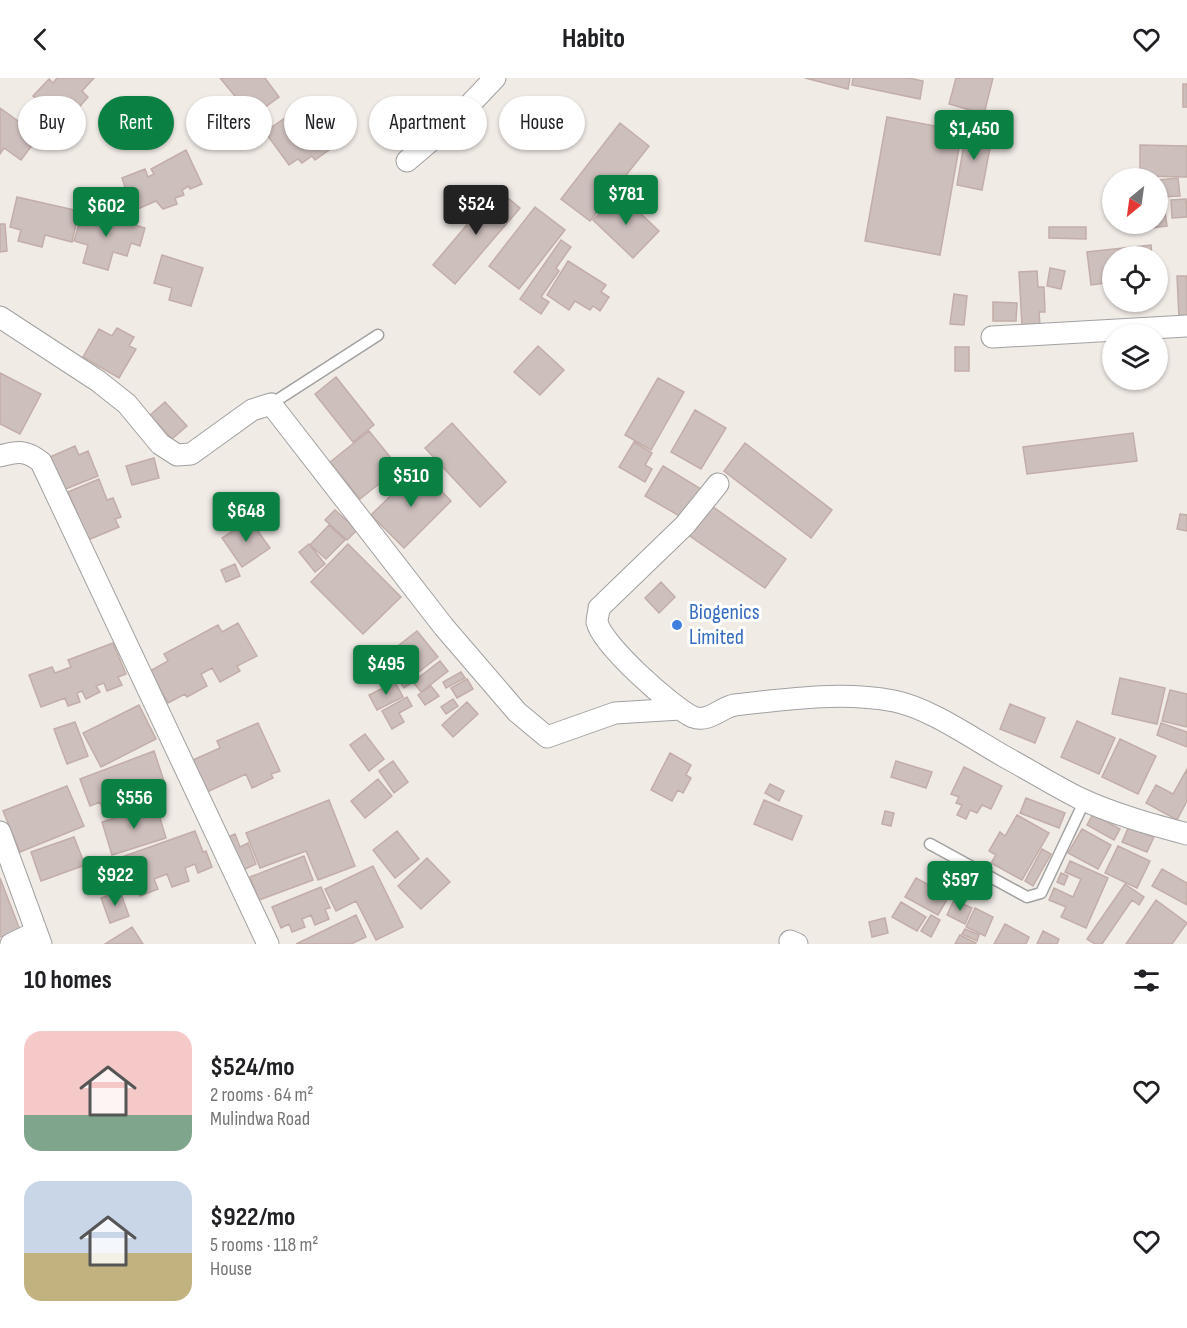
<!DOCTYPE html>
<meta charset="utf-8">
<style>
:root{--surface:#fff;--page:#f6f6f6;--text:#202124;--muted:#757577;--accent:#0b8043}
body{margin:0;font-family:"Sofia Sans Condensed",sans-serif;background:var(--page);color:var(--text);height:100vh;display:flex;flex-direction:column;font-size:22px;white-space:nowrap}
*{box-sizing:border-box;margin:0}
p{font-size:20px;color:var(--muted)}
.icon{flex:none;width:33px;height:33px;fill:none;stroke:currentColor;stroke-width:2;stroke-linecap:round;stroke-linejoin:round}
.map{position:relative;height:866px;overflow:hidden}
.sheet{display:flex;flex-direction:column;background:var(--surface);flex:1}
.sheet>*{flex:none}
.banner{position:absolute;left:18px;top:18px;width:600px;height:54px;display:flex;gap:12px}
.needle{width:39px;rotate:209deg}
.fabs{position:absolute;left:1102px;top:90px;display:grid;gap:12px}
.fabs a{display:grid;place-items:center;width:66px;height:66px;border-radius:50%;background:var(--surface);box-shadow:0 2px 4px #0004;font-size:30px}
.price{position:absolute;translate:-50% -51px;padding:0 14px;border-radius:6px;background:var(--accent);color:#fff;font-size:20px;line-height:39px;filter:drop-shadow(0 2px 3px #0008)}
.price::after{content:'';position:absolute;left:50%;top:36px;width:18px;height:14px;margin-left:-9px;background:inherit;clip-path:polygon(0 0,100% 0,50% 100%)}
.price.current{background:#222;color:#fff}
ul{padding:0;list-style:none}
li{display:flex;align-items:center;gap:18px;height:150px;padding:0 24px}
li span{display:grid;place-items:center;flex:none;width:168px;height:120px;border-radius:18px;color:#555}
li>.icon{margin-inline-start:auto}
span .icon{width:72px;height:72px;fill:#fffc;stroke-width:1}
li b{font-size:26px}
h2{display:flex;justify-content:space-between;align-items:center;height:72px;padding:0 24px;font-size:26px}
.tag{padding:0 21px;border-radius:27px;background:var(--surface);box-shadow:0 2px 4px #0004;font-size:21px;line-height:54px}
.tag.current{background:var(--accent);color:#fff}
header{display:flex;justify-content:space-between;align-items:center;height:78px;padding:0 24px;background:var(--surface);font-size:27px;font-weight:700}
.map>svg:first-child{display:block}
.building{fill:#cdbfbc;stroke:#c3ada8;stroke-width:1.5}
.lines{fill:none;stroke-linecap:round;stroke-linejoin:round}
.service-casing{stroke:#a1a1a1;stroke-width:13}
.minor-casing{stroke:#a1a1a1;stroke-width:23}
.service{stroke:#fff;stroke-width:10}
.minor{stroke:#fff;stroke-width:21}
.shop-dot{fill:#3f7fe0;stroke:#fff;stroke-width:2}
.labels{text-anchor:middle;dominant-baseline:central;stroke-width:6;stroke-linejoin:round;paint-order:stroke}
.shop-label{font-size:22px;fill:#366cbe;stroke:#fff;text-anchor:start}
</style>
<header><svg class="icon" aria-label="back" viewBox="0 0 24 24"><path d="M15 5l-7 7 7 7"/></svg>Habito<svg class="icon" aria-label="heart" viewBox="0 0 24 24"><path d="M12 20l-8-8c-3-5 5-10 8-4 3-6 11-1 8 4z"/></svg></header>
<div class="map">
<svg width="1187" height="866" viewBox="0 0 1187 866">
<rect width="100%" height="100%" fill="#f1ebe6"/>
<!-- building -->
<path class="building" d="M 57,0 L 94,0 L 82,13 L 88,19 L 69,41 L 63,35 L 57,41 L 33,18 L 49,1 L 53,5 Z
M 220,0 L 265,0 L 279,19 L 261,32 L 258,30 L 266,41 L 259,47 Z
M 805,0 L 850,0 L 848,11 Z
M 853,0 L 909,0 L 923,3 L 920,21 L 852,7 Z
M 956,0 L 993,0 L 984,36 L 949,26 Z
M 1183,6 L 1187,6 L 1187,29 L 1183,29 Z
M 0,30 L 39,58 L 21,82 L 4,70 L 0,76 Z
M 299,30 L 329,72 L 315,82 L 312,78 L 302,85 L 298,81 L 289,87 L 265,54 Z
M 887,39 L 962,53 L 940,177 L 865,163 Z
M 620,45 L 649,68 L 590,143 L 561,121 Z
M 966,54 L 992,59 L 982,112 L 957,107 Z
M 1140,67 L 1187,68 L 1187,99 L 1140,98 Z
M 186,72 L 202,106 L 190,111 L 189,108 L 182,112 L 184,117 L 175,120 L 177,126 L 163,131 L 156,123 L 133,133 L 123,110 L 125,109 L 122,100 L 145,91 L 148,99 L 154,96 L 151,91 Z
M 1178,100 L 1180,118 L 1158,119 L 1158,102 Z
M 497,111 L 520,130 L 455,206 L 433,187 Z
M 619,115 L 659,153 L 633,180 L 593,142 Z
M 17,119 L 79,133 L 72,164 L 45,157 L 42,169 L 18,163 L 21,152 L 10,149 Z
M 1186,121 L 1187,139 L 1172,140 L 1171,122 Z
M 535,129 L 565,152 L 519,211 L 489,188 Z
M 83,132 L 145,150 L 140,168 L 131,165 L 127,178 L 113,174 L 108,192 L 83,185 L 88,167 L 74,163 Z
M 1165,133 L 1167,148 L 1142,151 L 1141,146 L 1158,146 L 1158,134 Z
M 0,146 L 5,146 L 7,173 L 0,174 Z
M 1049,149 L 1086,149 L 1086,161 L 1049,160 Z
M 561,162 L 571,169 L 556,190 L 559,193 L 541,219 L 549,224 L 541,236 L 520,221 Z
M 1151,167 L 1152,178 L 1113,178 L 1113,204 L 1091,207 L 1087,174 Z
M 162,177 L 203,190 L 191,228 L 169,222 L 172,210 L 154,205 Z
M 568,183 L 606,207 L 601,214 L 609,219 L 600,233 L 593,228 L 590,232 L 575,223 L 569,232 L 547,217 Z
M 1050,190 L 1065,193 L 1061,211 L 1047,208 Z
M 1037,193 L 1038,209 L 1044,209 L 1045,234 L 1039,234 L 1040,247 L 1022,248 L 1019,194 Z
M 1177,198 L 1187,198 L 1187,239 L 1179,239 Z
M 954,216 L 967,218 L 964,247 L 950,246 Z
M 993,224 L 1017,225 L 1016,243 L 993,243 Z
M 117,250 L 134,259 L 129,268 L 136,271 L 119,300 L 83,279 L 99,251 L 112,258 Z
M 538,268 L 564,292 L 540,317 L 514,294 Z
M 955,269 L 969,269 L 969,293 L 955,293 Z
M 0,295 L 41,316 L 20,356 L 0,346 Z
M 336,299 L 374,347 L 353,364 L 315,316 Z
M 658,300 L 684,314 L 651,372 L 625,357 Z
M 165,324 L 187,348 L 172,361 L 150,337 Z
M 695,332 L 726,350 L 701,391 L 671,374 Z
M 452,345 L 506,404 L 480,429 L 425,370 Z
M 369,353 L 399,390 L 360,421 L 330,384 Z
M 1133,355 L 1137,383 L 1027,396 L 1023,369 Z
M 634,364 L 652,375 L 645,387 L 652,391 L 645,404 L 619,389 Z
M 745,365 L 832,432 L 811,460 L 724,393 Z
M 75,368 L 79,377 L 88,373 L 98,398 L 63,412 L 50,379 Z
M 154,380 L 159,400 L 132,407 L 126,388 Z
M 663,388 L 701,411 L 683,440 L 645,418 Z
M 419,390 L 451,423 L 404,470 L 371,437 Z
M 99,401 L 107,422 L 113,420 L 121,439 L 115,441 L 119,449 L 88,462 L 68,414 Z
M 709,426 L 786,481 L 765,510 L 687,456 Z
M 335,432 L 357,452 L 347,462 L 325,442 Z
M 1180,436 L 1187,437 L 1187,453 L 1177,451 Z
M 250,442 L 270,470 L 242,489 L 222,460 Z
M 329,447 L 345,462 L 326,481 L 310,467 Z
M 309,466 L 325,486 L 315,494 L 299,474 Z
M 348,466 L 401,519 L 363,556 L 311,504 Z
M 235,486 L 240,498 L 226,504 L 221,492 Z
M 661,504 L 675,519 L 659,535 L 645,520 Z
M 238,545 L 257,578 L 237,588 L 240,593 L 220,604 L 212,590 L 201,596 L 207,608 L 187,619 L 185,616 L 168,625 L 150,593 L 168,583 L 164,576 L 218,547 L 222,554 Z
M 417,553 L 438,579 L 411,600 L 390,574 Z
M 113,565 L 126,596 L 118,599 L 122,607 L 107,613 L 104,605 L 96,608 L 100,614 L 86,621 L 82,613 L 77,615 L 80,624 L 68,628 L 65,620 L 41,629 L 29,597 L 52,589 L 55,595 L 71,589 L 68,582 Z
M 440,583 L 448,593 L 421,614 L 413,604 Z
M 386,591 L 392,602 L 383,606 L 377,595 Z
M 401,592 L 411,605 L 404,610 L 395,597 Z
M 461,594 L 465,600 L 446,610 L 443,604 Z
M 1120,600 L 1165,610 L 1157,646 L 1112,636 Z
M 467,601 L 473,611 L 457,620 L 451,610 Z
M 395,604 L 403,619 L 377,632 L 369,617 Z
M 431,608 L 439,618 L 425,627 L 418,617 Z
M 1170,612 L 1187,616 L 1187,649 L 1162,643 Z
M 407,619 L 412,628 L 399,635 L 404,644 L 392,651 L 382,633 Z
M 453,621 L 458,628 L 446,636 L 441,629 Z
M 467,624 L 478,636 L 453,659 L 442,647 Z
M 1010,626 L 1045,640 L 1035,665 L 1000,651 Z
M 139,627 L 156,661 L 101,689 L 83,655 Z
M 1077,643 L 1115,660 L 1099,696 L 1061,679 Z
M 75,644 L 88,678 L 67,686 L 54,651 Z
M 258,645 L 280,693 L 271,696 L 273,700 L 252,710 L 246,696 L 207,714 L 193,682 L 220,670 L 217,663 Z
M 1161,645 L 1187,654 L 1187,669 L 1157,657 Z
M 365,656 L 384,681 L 369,693 L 350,667 Z
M 1120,661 L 1156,678 L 1138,716 L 1102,699 Z
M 154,673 L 165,706 L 154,711 L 151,704 L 141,708 L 145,717 L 135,721 L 131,712 L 119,717 L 122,723 L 102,730 L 100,724 L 90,728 L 80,701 Z
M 670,675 L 691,687 L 686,697 L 691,700 L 683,715 L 678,712 L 672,723 L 651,712 Z
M 393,683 L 408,704 L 394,715 L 379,693 Z
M 896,683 L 932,694 L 926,710 L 891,699 Z
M 964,689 L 1002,708 L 991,731 L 982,727 L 977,735 L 970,732 L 966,741 L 957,737 L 962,727 L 956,725 L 959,719 L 951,716 Z
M 1187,691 L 1187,723 L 1177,742 L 1146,725 L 1156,707 L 1173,716 Z
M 378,701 L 392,718 L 365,740 L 351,723 Z
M 770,706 L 784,713 L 779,723 L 765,715 Z
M 67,708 L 84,748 L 20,774 L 3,733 Z
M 1026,720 L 1065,735 L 1059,750 L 1020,735 Z
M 329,722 L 355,788 L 318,802 L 306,773 L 260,790 L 246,755 Z
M 764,722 L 802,738 L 792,762 L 754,746 Z
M 156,727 L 166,760 L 112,777 L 102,744 Z
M 885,733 L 894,735 L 891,748 L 882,746 Z
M 1093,736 L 1120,751 L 1114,762 L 1087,747 Z
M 1017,737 L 1049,755 L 1022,802 L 991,785 L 996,777 L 989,773 L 1000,754 L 1005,758 Z
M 1129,748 L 1154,759 L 1147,774 L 1122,764 Z
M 1082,751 L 1111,767 L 1098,791 L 1068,775 Z
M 195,753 L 203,774 L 206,773 L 212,789 L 198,795 L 195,786 L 185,790 L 189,803 L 172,809 L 167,796 L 154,801 L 158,811 L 140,818 L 137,808 L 130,810 L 119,780 Z
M 397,753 L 419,781 L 395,800 L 373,772 Z
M 235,756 L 240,769 L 248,765 L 256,786 L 241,793 L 228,759 Z
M 74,759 L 85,787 L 41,803 L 31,774 Z
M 1118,768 L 1150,783 L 1137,810 L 1105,795 Z
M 1042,771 L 1051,776 L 1033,808 L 1025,803 Z
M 304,778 L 313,802 L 259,822 L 250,799 Z
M 427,780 L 450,804 L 421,831 L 398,808 Z
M 1070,783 L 1108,800 L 1086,850 L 1061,839 L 1066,829 L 1049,822 L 1054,810 L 1073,819 L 1081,801 L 1065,794 Z
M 373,788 L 403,849 L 376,862 L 356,823 L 336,833 L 325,811 Z
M 1162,791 L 1187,805 L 1187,827 L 1152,808 Z
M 1061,795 L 1068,798 L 1064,807 L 1057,804 Z
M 0,800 L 20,852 L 0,859 Z
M 916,800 L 949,818 L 938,837 L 905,819 Z
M 1125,806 L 1144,819 L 1139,827 L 1132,822 L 1102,866 L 1095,866 L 1087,861 Z
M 321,809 L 330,830 L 325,831 L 329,841 L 315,847 L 311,837 L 302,841 L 305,849 L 292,854 L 289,846 L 281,850 L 272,829 Z
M 120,813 L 129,838 L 110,845 L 101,820 Z
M 954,822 L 972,830 L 965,846 L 947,837 Z
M 1156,822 L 1187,845 L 1172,866 L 1126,866 Z
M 901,824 L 926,839 L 917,853 L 892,839 Z
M 975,830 L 993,839 L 985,858 L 966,849 Z
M 356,837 L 366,859 L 351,866 L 296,866 Z
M 931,837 L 940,842 L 931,859 L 921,853 Z
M 885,840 L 888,855 L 872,859 L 869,844 Z
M 1005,846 L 1029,859 L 1026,866 L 994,866 Z
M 132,849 L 143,866 L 105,866 Z
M 965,851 L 979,857 L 977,863 L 962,856 Z
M 1043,853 L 1059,861 L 1057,866 L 1037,866 Z
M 960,857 L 976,865 L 975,866 L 955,866 Z"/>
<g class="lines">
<defs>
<path id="service" d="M 271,326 L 378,257
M 930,766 L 1027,819 L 1041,815 L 1085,722"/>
<path id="minor" d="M 407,83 L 454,43 L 495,0
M 0,239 L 98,303 L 127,326 L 160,366 L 177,377 L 191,376 L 252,332 L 271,326 L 444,549 L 517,634 L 547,659 L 615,635 L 680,631
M 992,259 L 1187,248
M 0,378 C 18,373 26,372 41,384 L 268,866
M 718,406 L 685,447 L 599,530 C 599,534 597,540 597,544 C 602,567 672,629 693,639 C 709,645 721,629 735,627 C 787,621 842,613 894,623 C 930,630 975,662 1007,680 C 1031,693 1055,708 1079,720 C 1113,736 1150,746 1187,756
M 0,754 L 41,866
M 790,863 L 797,866
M 11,866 L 36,854"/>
</defs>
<!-- service casing -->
<use href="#service" class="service-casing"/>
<!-- minor casing -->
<use href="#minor" class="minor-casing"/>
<!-- service -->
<use href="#service" class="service"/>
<!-- minor -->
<use href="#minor" class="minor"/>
</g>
<!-- markers -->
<circle class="shop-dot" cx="677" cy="547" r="6"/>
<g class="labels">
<!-- shop labels -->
<g class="shop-label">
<text x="689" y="534">Biogenics<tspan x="689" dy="25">Limited</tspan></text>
</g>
</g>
</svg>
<div class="fabs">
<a><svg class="needle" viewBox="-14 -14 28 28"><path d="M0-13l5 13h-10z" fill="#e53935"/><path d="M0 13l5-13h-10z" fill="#757577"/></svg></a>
<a><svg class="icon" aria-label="locate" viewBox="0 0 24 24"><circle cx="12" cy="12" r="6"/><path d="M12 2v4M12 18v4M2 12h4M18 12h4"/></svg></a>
<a><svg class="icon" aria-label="layers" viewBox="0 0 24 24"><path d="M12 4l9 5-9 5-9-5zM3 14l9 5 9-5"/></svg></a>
</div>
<b class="price" style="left:974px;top:83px">$1,450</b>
<b class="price" style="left:626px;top:148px">$781</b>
<b class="price current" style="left:476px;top:158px">$524</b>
<b class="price" style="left:106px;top:160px">$602</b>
<b class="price" style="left:411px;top:430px">$510</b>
<b class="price" style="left:246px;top:465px">$648</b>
<b class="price" style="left:386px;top:618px">$495</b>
<b class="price" style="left:134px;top:752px">$556</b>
<b class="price" style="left:115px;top:829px">$922</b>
<b class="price" style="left:960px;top:834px">$597</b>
<div class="banner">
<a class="tag">Buy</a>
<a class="tag current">Rent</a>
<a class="tag">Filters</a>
<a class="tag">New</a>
<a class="tag">Apartment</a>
<a class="tag">House</a>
</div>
</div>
<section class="sheet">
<h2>10 homes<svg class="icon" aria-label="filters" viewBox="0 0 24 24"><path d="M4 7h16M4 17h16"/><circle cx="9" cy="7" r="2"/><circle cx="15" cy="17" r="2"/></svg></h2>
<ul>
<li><span style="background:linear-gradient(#f6c9c9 70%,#7fa58c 0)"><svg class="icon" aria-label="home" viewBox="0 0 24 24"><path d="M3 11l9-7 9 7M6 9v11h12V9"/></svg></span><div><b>$524/mo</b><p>2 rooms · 64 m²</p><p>Mulindwa Road</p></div><svg class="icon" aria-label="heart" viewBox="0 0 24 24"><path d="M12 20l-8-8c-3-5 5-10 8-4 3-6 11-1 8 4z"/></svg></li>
<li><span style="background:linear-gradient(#c9d6e8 60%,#c2b280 0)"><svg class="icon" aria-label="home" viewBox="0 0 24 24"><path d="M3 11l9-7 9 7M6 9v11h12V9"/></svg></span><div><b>$922/mo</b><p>5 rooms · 118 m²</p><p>House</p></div><svg class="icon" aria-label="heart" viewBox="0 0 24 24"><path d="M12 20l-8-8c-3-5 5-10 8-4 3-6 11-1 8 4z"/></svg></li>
</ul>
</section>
